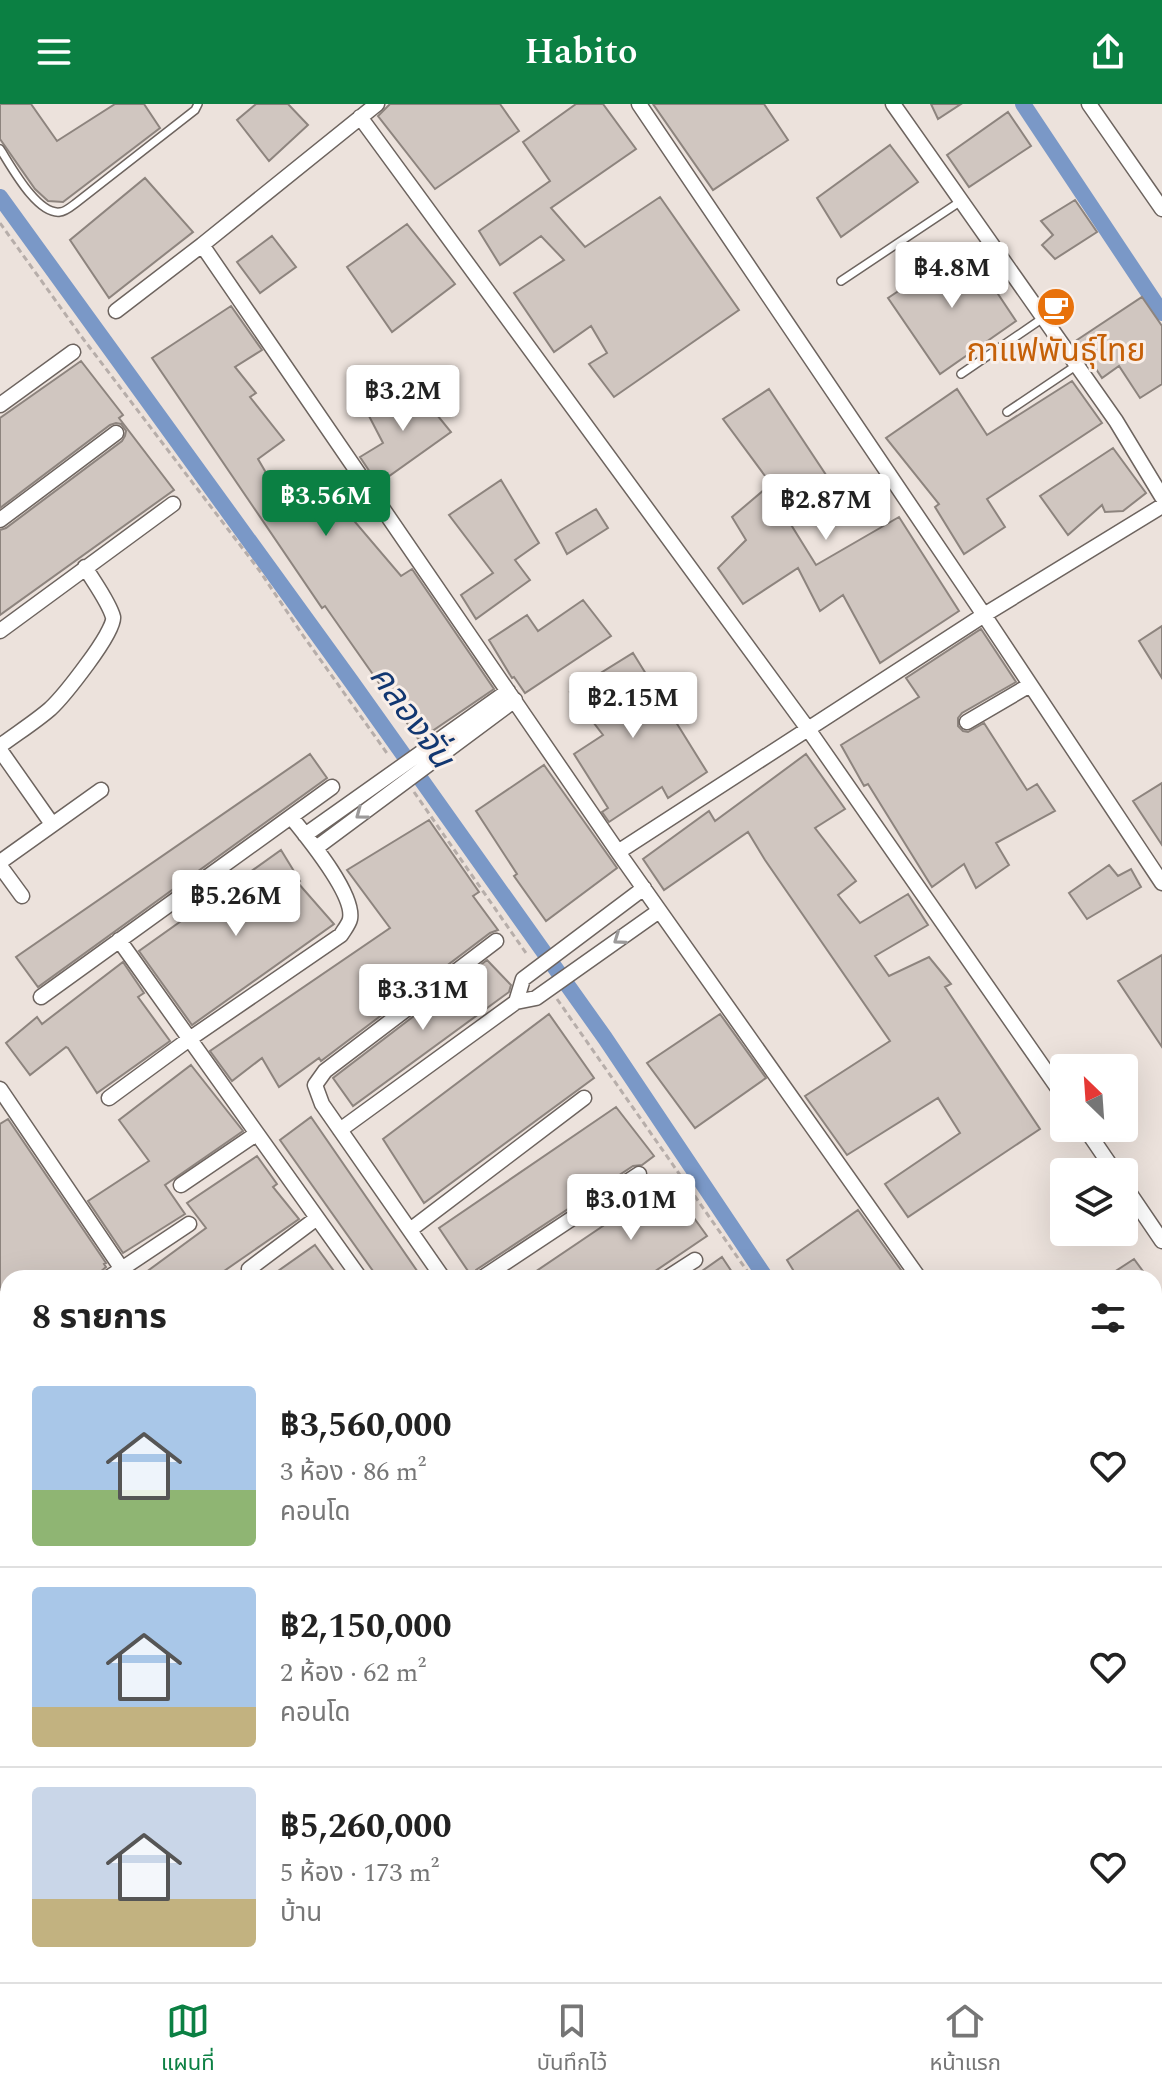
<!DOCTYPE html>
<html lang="th">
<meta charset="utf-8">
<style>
:root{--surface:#fff;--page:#f2f2f2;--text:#222;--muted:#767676;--line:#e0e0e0;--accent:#0b8043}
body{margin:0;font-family:Spectral,"Noto Sans Thai",serif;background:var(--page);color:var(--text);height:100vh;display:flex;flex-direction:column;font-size:30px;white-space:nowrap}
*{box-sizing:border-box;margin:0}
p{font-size:26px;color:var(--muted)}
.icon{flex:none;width:44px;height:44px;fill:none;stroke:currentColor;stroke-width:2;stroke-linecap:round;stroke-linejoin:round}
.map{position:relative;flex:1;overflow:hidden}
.panel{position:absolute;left:0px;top:1166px;width:1162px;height:712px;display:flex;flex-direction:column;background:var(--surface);border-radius:24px 24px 0 0;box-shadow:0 8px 32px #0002}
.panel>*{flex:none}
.needle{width:52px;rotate:335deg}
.controls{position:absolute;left:1050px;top:950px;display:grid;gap:16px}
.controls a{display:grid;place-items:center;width:88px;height:88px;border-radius:8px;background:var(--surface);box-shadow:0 8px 32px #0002;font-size:40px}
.price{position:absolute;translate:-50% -68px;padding:0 18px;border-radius:8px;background:#fff;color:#222;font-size:26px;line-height:52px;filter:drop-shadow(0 2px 4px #0008)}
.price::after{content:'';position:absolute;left:50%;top:48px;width:24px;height:18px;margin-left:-12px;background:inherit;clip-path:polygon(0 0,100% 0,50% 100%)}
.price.active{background:var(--accent);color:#fff}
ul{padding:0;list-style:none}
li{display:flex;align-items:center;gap:24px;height:200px;padding:0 32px}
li+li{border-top:2px solid var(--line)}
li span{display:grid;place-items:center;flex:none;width:224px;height:160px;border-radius:8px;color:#555}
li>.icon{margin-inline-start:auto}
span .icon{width:96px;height:96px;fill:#fffc;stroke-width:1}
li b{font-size:34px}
h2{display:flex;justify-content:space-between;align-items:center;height:96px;padding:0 32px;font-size:34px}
header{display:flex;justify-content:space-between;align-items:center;height:104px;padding:0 32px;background:var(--accent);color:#fff;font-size:36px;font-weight:600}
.menu{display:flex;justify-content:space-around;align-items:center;height:112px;border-top:2px solid var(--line);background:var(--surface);font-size:22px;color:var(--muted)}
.menu a{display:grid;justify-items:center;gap:4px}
.menu .active{color:var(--accent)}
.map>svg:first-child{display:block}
.water{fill:#7a98c7}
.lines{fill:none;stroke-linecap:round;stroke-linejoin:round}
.canal{stroke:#7a98c7;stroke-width:16}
.ferry{stroke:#123771;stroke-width:2;stroke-dasharray:10 8;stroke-linecap:butt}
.building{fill:#d0c6c0;stroke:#8d847e;stroke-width:2}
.service-casing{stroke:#6d645f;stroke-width:10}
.minor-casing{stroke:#6d645f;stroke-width:17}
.path{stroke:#b7aeaa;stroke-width:3;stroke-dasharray:6 4;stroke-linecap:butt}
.service{stroke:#fff;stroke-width:7}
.minor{stroke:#fff;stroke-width:14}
.oneway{stroke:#9c9a9a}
.labels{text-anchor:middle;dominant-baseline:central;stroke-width:6;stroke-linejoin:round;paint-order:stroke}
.food-label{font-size:32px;fill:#c56008;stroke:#f9efe9}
.water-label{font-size:34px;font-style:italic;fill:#123771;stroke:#f9efe9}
</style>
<header><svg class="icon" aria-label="menu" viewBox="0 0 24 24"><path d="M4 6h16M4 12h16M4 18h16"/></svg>Habito<svg class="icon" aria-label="share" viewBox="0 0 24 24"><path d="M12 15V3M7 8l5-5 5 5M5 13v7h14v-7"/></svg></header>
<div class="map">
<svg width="1162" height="1878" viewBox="0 0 1162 1878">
<rect width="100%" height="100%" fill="#ece2dc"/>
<!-- water -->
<path class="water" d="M 1162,1631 L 1162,1700 L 1154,1705 L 1154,1635 Z
M 819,1870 L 911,1870 L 898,1878 L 804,1878 Z"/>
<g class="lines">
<!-- canal -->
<path class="canal" d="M 1023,0 L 1162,209
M 0,93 L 351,577 L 605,934 L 766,1174"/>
<!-- ferry -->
<path class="ferry" d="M 1154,1683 L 1162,1678
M 864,1878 L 876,1870"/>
</g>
<!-- building -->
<path class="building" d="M 0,0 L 31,0 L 57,37 L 115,0 L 144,0 L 160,24 L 63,98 L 48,97 L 35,85 L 0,35 Z
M 256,0 L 288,0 L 308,21 L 269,57 L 237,16 Z
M 390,0 L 500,0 L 519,27 L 435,85 L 378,12 Z
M 576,0 L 603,0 L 636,45 L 551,104 L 585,143 L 660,93 L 739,206 L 614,293 L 589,260 L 607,249 L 591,222 L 554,248 L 514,189 L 564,156 L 541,132 L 500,161 L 479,127 L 550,77 L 523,38 Z
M 653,0 L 764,0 L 788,36 L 713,86 Z
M 931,0 L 961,0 L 938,15 Z
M 1008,8 L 1031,42 L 969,83 L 947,51 Z
M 890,41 L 918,78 L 841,133 L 817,94 Z
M 145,74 L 193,128 L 109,194 L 70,136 Z
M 1075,96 L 1097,128 L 1055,155 L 1042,141 L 1053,131 L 1041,117 Z
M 407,120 L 455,180 L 392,228 L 347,163 Z
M 272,132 L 296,163 L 260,189 L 237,158 Z
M 966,142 L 1016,217 L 940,270 L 888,194 Z
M 1142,193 L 1162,222 L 1162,280 L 1140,294 L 1119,262 L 1102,274 L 1077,236 Z
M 231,202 L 262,246 L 235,263 L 256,289 L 250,293 L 284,336 L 258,355 L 279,391 L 308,372 L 324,399 L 354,380 L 362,391 L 359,393 L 370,407 L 355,418 L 401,472 L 412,465 L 494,585 L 419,636 L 325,502 L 322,504 L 152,254 Z
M 81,257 L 123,311 L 119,314 L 174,386 L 0,511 L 0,426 L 6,424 L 122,337 L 125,332 L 126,327 L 121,320 L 116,319 L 110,321 L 0,404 L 0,314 Z
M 1072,277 L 1102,319 L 987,395 L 1005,423 L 964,450 L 935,403 L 939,400 L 886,334 L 957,285 L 987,331 Z
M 411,279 L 451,328 L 378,380 L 360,353 L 383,339 L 369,312 Z
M 769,285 L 838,389 L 790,419 L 816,461 L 899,413 L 959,507 L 880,559 L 843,491 L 820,507 L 798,464 L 743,500 L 718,464 L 746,436 L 732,413 L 771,380 L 723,315 Z
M 1113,344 L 1146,389 L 1123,407 L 1105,408 L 1102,401 L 1068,431 L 1040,392 Z
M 501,376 L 539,439 L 515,456 L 530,476 L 476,515 L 461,491 L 493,469 L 449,411 Z
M 596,405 L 608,424 L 567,450 L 556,429 Z
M 583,496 L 611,532 L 525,589 L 514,573 L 512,574 L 489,536 L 527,511 L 538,527 Z
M 1162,522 L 1162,574 L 1139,537 Z
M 981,525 L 1016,578 L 962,609 L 958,614 L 958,622 L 963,627 L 968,628 L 984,619 L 1027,686 L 1037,680 L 1055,707 L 996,739 L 1009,761 L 976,784 L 964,760 L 932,783 L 868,680 L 864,682 L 841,641 L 919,593 L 906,574 Z
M 633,549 L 707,668 L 668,694 L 662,683 L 609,718 L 602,708 L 608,704 L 574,650 L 603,631 L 570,588 Z
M 310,650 L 327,674 L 38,883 L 16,853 Z
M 806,650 L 845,705 L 815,724 L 856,777 L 838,791 L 860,819 L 908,790 L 928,821 L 875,852 L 889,872 L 929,853 L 951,880 L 945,883 L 1040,1025 L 908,1113 L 885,1080 L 960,1029 L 938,994 L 847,1051 L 805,992 L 890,937 L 765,756 L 748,728 L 664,786 L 643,755 L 709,707 L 715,717 Z
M 544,661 L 617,764 L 546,817 L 514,772 L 517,770 L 476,707 Z
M 1162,679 L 1162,741 L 1133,697 Z
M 429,716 L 479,788 L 473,792 L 498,826 L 490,829 L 321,957 L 319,954 L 279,983 L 262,954 L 232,977 L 210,947 L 390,824 L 347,766 Z
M 281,746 L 300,777 L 298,779 L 334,820 L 192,921 L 139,847 Z
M 1109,761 L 1118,772 L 1131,765 L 1141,783 L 1087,815 L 1069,789 Z
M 1162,851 L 1162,943 L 1118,877 Z
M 487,856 L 511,881 L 509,888 L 353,1002 L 333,974 Z
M 123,858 L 144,889 L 138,893 L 170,937 L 97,989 L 68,944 L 66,943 L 30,971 L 6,939 L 37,913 L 42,920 Z
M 549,910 L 594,974 L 424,1099 L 383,1035 Z
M 720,910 L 766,974 L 695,1024 L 647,959 Z
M 191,961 L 243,1027 L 165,1081 L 185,1110 L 123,1149 L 88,1097 L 149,1057 L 119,1016 Z
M 616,1003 L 654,1052 L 642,1061 L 633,1062 L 476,1166 L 472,1173 L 439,1124 Z
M 311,1013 L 422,1174 L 378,1174 L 280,1036 Z
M 8,1015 L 106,1159 L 104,1160 L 106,1163 L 99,1169 L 98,1174 L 8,1174 L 8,1181 L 0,1186 L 0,1020 Z
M 257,1052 L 277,1080 L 273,1083 L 299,1115 L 214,1174 L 138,1174 L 206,1124 L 187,1099 Z
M 668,1078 L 707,1132 L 645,1174 L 526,1174 Z
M 858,1106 L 901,1166 L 889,1174 L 798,1174 L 787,1156 Z
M 315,1141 L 339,1174 L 268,1174 Z
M 722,1153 L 736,1174 L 692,1174 Z
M 1134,1155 L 1148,1174 L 1105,1174 Z"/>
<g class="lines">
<defs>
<path id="service" d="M 0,45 C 11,62 37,111 60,108 C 65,108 72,102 76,99 L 195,6 L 198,0
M 841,177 L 961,97
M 961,270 L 1043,214
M 1007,308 L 1077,261"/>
<path id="minor" d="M 639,0 L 984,511 L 1162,779
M 893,0 L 1116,317 L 1162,393
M 1089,0 L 1162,105
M 360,13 L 808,625 L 1064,993
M 202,141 L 618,748 L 919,1174
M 116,207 L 202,141 L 377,0
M 0,301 L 73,248
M 0,416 L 116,329
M 0,527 L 173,400
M 967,618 L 1030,581
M 0,642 C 16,630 35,618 50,605 C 63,593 116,527 113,513 C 109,498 93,477 85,463
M 0,646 L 52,720
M 305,731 L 508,587
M 316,744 L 515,596
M 618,748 L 984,511 L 1162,402
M 0,758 L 101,686
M 0,762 L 22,792
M 644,784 L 523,875 L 516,898 L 536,894 L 659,807
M 119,836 L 360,1174
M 41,893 L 332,683
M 0,985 L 128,1174
M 109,994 L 188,936 L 341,831 C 344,826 349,820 350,815 C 355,790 307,733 291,713
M 1085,1024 L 1115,1068
M 340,1026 L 516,898
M 181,1081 L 256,1030
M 1124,1081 L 1162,1137
M 410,1126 L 584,994
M 249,1165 L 317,1114
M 108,1174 L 189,1120
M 443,1174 L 322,1000 L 315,981 L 325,967 L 496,837
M 482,1174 L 639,1070
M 667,1174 L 695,1156
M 0,1209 L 8,1220
M 0,1246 L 8,1241
M 0,1438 L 8,1448
M 1154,1495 L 1159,1501 L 1162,1498
M 0,1761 L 8,1772
M 77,1870 L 82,1878
M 310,1870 L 316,1878
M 399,1870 L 405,1878
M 615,1870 L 620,1878
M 809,1870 L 811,1873
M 1036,1870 L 1043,1878
M 120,1878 L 131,1870
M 174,1878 L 185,1870"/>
</defs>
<!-- service casing -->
<use href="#service" class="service-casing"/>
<!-- minor casing -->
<use href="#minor" class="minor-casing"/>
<!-- path -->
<path class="path" d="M 0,119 L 81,232 L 259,466 L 302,530 L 389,652
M 414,688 L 528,852
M 557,895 L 752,1174
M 1154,1628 L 1162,1623
M 1154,1708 L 1162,1703
M 1154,1713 L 1154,1716
M 911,1878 L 923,1870"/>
<!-- service -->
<use href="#service" class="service"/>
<!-- minor -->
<use href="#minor" class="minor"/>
</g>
<!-- one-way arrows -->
<defs><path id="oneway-chevron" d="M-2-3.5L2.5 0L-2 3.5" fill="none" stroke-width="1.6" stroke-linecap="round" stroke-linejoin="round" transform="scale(2)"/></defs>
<g class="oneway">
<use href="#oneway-chevron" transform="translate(361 710) rotate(143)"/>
<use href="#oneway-chevron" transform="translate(619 835) rotate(145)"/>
</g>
<!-- icons -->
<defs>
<symbol id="cafe-disc" viewBox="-11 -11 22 22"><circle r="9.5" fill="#e8710a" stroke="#f9efe9"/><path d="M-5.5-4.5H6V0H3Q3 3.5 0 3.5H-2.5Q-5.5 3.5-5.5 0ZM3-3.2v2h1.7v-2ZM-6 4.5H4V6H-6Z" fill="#fff"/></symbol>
</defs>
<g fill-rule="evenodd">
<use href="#cafe-disc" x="1034" y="181" width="44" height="44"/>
</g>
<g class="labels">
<!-- food labels -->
<g class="food-label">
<text x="1056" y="247">กาแฟพันธุ์ไทย</text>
</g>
<!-- water labels -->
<g class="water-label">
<text transform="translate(411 613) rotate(54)">คลองจั่น</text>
</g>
</g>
</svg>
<div class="controls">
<a><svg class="needle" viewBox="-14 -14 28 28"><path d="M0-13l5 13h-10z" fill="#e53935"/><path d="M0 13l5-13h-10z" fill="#767676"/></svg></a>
<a><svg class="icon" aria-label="layers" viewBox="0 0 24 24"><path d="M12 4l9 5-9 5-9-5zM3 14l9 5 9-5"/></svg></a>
</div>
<b class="price" style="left:952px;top:206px">฿4.8M</b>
<b class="price" style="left:403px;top:329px">฿3.2M</b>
<b class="price active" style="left:326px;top:434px">฿3.56M</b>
<b class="price" style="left:826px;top:438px">฿2.87M</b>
<b class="price" style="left:633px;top:636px">฿2.15M</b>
<b class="price" style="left:236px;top:834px">฿5.26M</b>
<b class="price" style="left:423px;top:928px">฿3.31M</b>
<b class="price" style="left:631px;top:1138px">฿3.01M</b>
<section class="panel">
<h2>8 รายการ<svg class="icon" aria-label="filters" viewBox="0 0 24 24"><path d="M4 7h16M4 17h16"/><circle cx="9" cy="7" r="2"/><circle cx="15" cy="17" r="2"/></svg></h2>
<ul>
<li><span style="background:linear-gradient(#a9c7e8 65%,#8fb573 0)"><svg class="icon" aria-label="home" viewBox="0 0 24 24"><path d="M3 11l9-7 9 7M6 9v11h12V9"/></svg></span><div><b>฿3,560,000</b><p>3 ห้อง · 86 m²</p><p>คอนโด</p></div><svg class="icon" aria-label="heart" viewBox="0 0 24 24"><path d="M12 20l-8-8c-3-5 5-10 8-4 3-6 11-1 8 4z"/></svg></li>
<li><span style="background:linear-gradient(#a9c7e8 75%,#c2b280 0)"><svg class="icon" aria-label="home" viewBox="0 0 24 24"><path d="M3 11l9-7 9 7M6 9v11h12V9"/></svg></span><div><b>฿2,150,000</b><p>2 ห้อง · 62 m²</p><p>คอนโด</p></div><svg class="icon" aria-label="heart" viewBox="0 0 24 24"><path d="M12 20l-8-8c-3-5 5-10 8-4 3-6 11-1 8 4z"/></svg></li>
<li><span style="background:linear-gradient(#c9d6e8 70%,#c2b280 0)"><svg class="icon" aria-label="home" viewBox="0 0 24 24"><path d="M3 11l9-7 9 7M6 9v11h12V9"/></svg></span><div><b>฿5,260,000</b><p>5 ห้อง · 173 m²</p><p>บ้าน</p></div><svg class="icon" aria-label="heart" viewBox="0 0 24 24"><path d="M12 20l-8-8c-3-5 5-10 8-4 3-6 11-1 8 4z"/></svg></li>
</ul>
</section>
</div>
<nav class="menu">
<a class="active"><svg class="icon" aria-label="map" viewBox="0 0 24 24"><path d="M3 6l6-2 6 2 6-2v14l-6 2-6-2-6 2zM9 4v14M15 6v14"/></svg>แผนที่</a>
<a><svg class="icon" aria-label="saved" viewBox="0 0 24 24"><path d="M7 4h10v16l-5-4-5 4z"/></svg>บันทึกไว้</a>
<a><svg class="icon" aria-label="home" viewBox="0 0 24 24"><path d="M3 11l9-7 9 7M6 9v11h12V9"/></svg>หน้าแรก</a>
</nav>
